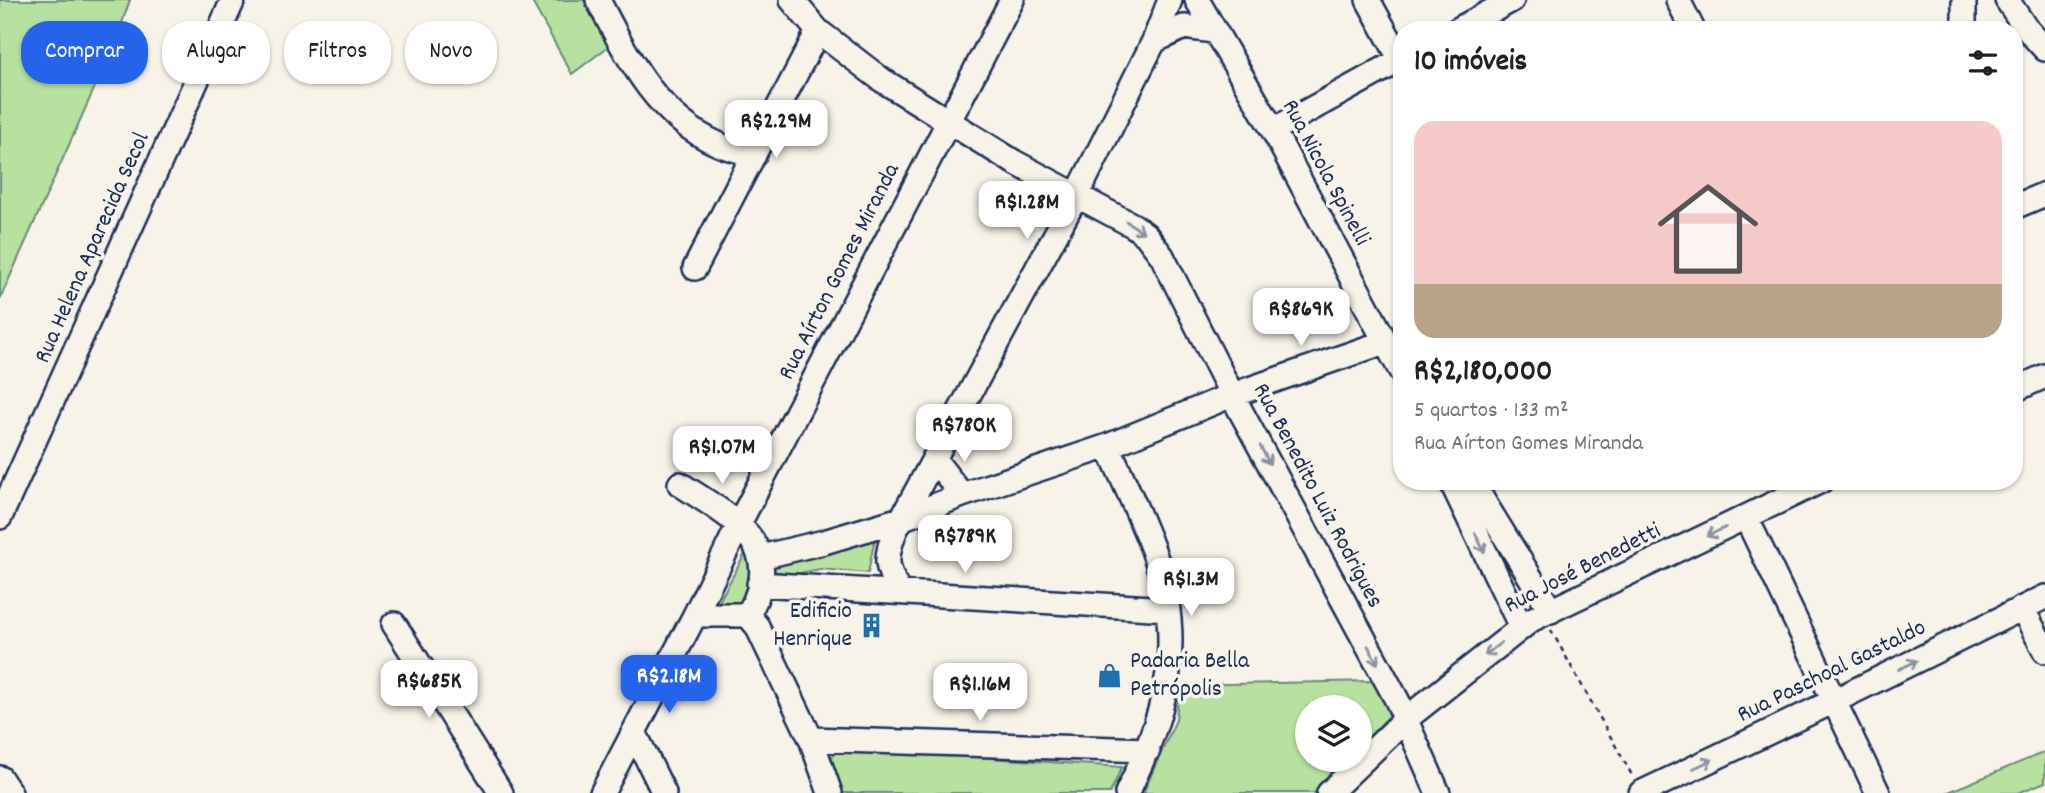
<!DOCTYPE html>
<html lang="pt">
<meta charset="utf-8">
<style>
:root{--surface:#fff;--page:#f6f6f6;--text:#202124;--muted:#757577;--accent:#2563eb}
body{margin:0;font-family:Dekko,sans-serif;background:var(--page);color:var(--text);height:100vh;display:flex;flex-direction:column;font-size:26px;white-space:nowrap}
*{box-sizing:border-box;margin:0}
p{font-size:23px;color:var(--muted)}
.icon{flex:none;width:38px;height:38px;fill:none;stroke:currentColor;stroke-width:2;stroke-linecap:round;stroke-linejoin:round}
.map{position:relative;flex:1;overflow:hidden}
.drawer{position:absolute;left:1393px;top:21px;width:630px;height:469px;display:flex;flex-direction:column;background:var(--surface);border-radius:28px;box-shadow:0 2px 5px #0004}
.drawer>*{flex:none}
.banner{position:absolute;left:21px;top:21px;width:665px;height:63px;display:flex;gap:14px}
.buttons{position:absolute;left:1295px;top:695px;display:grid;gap:14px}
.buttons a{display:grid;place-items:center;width:77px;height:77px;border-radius:50%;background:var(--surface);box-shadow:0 2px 5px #0004;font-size:35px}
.price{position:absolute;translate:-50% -60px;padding:0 16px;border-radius:14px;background:#fff;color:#222;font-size:23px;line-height:46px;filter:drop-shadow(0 2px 4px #0008)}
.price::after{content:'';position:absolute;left:50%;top:42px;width:21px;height:16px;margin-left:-10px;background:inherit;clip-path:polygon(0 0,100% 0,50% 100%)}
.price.on{background:var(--accent);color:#fff}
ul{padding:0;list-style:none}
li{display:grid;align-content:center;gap:14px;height:371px;padding:0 21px}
li span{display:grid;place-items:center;height:217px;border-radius:21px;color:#555}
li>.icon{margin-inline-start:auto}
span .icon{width:126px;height:126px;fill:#fffc;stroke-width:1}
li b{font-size:30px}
h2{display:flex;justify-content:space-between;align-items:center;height:84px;padding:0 21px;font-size:30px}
.pill{padding:0 24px;border-radius:28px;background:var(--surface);box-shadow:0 2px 5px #0004;font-size:24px;line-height:63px}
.pill.on{background:var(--accent);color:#fff}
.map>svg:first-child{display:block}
.green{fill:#b7e19e;stroke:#69887e;stroke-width:2}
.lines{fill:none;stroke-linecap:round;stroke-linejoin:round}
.minor-casing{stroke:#1b2f5e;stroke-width:28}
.path{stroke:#1b2f5e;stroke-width:2.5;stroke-dasharray:5 5;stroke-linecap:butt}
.minor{stroke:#f7f3e8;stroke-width:23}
.oneway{stroke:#8991a3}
.labels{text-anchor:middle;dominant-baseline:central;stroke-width:7;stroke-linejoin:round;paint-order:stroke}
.street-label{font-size:24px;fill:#1b2f5e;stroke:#f7f3e8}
.poi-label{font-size:24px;fill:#1b2f5e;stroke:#f7f3e8;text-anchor:end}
</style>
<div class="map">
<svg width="2045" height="793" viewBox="0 0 2045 793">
<rect width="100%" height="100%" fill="#f7f3e8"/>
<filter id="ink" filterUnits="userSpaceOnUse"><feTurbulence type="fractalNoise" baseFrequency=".0143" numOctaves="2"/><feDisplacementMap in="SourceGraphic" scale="14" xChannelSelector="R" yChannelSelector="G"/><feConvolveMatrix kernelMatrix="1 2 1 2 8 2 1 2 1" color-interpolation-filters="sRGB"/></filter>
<g filter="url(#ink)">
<!-- green -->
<path class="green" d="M 0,0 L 130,0 L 116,40 L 0,299 Z
M 531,0 L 584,0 L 609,46 L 572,74 Z
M 875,538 L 868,573 L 820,569 L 771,579 L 769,560 L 824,554 L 852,539 Z
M 746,552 L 756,559 L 739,607 L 717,605 Z
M 1375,681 L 1392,713 L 1360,746 L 1360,707 L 1307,707 L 1307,760 L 1346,760 L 1314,793 L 1143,793 L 1176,720 L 1179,685 Z
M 842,748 L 1122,767 L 1110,793 L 841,793 L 827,761 Z
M 2045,752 L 2045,782 L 2018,793 L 1946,793 Z"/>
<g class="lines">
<defs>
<path id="minor" d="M 598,0 C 627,56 656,117 718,144 C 729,149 742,151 754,155
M 792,0 L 818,31 L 882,80 L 1014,162 L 1134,226 L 1146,235 L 1162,256 L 1232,395 L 1397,700 L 1438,793
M 1197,0 L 1273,130 L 1402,373
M 1368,0 L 1402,62
M 1678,0 L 1693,30
M 2007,0 L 2025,27 L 2045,49
M 1457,30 L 1512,0
M 1964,30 L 1964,0
M 1154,41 L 1184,27 L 1214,31
M 1273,130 L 1402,59
M 2014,207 L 2045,194
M 695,268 L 818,31
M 2014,390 L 2045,376
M 1108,446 C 1123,480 1140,515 1153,550 C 1186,640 1168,710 1127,793
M 934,459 L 962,495
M 1451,481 L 1521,627
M 1471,481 L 1551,611
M 680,484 C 729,517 787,542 750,611 L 742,615 L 695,615
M 0,517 L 233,0
M 1746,517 L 1878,793
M 761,557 L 824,542 L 901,519 L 962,495 L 1108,446 L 1232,395 L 1385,342
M 759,584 L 1168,609
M 899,592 C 886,567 884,559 895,531 L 1077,195 L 1154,41 L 1170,0
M 2022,608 L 2045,651
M 747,614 L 757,626 L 811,739 L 830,793
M 394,624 L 501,793
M 635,734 L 664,793
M 811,739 L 1148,750
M 0,778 L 10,793
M 602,793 L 695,615 L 744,514 L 1012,0
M 1329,793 L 1406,719 L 1531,620 L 1821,481
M 1641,793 L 1832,702 L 2045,597"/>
</defs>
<!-- minor casing -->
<use href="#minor" class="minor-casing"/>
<!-- path -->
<path class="path" d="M 1551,630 L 1633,777"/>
<!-- minor -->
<use href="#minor" class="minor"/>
</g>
<!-- one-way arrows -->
<defs><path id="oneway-shaft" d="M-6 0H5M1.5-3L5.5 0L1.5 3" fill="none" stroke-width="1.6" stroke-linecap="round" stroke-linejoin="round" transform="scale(1.75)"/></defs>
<g class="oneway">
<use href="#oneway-shaft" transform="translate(1135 227) rotate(33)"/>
<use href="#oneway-shaft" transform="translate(1265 455) rotate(62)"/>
<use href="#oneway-shaft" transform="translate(1716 532) rotate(154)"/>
<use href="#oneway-shaft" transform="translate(1480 543) rotate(64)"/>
<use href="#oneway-shaft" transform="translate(1493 649) rotate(141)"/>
<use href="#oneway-shaft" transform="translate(1373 655) rotate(62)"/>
<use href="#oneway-shaft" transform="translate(1908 665) rotate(-26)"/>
<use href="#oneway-shaft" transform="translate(1703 764) rotate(-25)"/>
</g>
</g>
<!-- icons -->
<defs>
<symbol id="building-bare" viewBox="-9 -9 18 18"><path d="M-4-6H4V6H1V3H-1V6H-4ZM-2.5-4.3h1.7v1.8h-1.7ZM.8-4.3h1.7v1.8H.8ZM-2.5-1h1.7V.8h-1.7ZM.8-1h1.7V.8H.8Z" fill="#1f6fb2" stroke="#f7f3e8" stroke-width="2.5" paint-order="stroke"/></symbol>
<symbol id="shop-bare" viewBox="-9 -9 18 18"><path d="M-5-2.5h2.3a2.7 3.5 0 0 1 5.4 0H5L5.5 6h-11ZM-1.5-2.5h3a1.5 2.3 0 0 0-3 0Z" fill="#1f6fb2" stroke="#f7f3e8" stroke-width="2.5" paint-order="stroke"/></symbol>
</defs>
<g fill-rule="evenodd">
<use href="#building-bare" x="854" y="608" width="35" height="35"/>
<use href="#shop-bare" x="1092" y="658" width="35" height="35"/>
</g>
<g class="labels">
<!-- street labels -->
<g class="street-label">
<text transform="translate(1325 173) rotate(62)">Rua Nicola Spinelli</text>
<text transform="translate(93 248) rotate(-66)">Rua Helena Aparecida Secol</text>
<text transform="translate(840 272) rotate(-63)">Rua Aírton Gomes Miranda</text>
<text transform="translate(1317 496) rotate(62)">Rua Benedito Luiz Rodrigues</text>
<text transform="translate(1583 569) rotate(-27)">Rua José Benedetti</text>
<text transform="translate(1832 672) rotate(-26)">Rua Paschoal Gastaldo</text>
</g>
<!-- poi labels -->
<g class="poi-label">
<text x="852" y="612">Edificio<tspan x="852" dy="28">Henrique</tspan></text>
<text x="1130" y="662" text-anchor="start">Padaria Bella<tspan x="1130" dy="28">Petrópolis</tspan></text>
</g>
</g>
</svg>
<div class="buttons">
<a><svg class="icon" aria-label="layers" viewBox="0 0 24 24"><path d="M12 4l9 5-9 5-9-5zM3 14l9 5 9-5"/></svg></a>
</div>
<b class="price" style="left:776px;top:160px">R$2.29M</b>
<b class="price" style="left:1027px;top:241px">R$1.28M</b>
<b class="price" style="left:1301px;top:348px">R$869K</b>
<b class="price" style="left:964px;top:464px">R$780K</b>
<b class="price" style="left:722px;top:486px">R$1.07M</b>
<b class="price" style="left:965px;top:575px">R$789K</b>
<b class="price" style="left:1191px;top:618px">R$1.3M</b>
<b class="price on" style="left:669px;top:715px">R$2.18M</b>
<b class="price" style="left:429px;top:720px">R$685K</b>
<b class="price" style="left:980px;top:723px">R$1.16M</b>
<div class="banner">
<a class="pill on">Comprar</a>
<a class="pill">Alugar</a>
<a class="pill">Filtros</a>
<a class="pill">Novo</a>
</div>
<section class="drawer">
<h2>10 imóveis<svg class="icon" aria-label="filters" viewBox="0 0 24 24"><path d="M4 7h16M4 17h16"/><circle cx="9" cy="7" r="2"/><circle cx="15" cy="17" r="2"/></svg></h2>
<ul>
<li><span style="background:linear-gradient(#f6c9c9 75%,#b9a48a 0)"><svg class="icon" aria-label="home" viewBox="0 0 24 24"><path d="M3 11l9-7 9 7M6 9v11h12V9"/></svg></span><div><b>R$2,180,000</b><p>5 quartos · 133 m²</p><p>Rua Aírton Gomes Miranda</p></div></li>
</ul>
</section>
</div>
